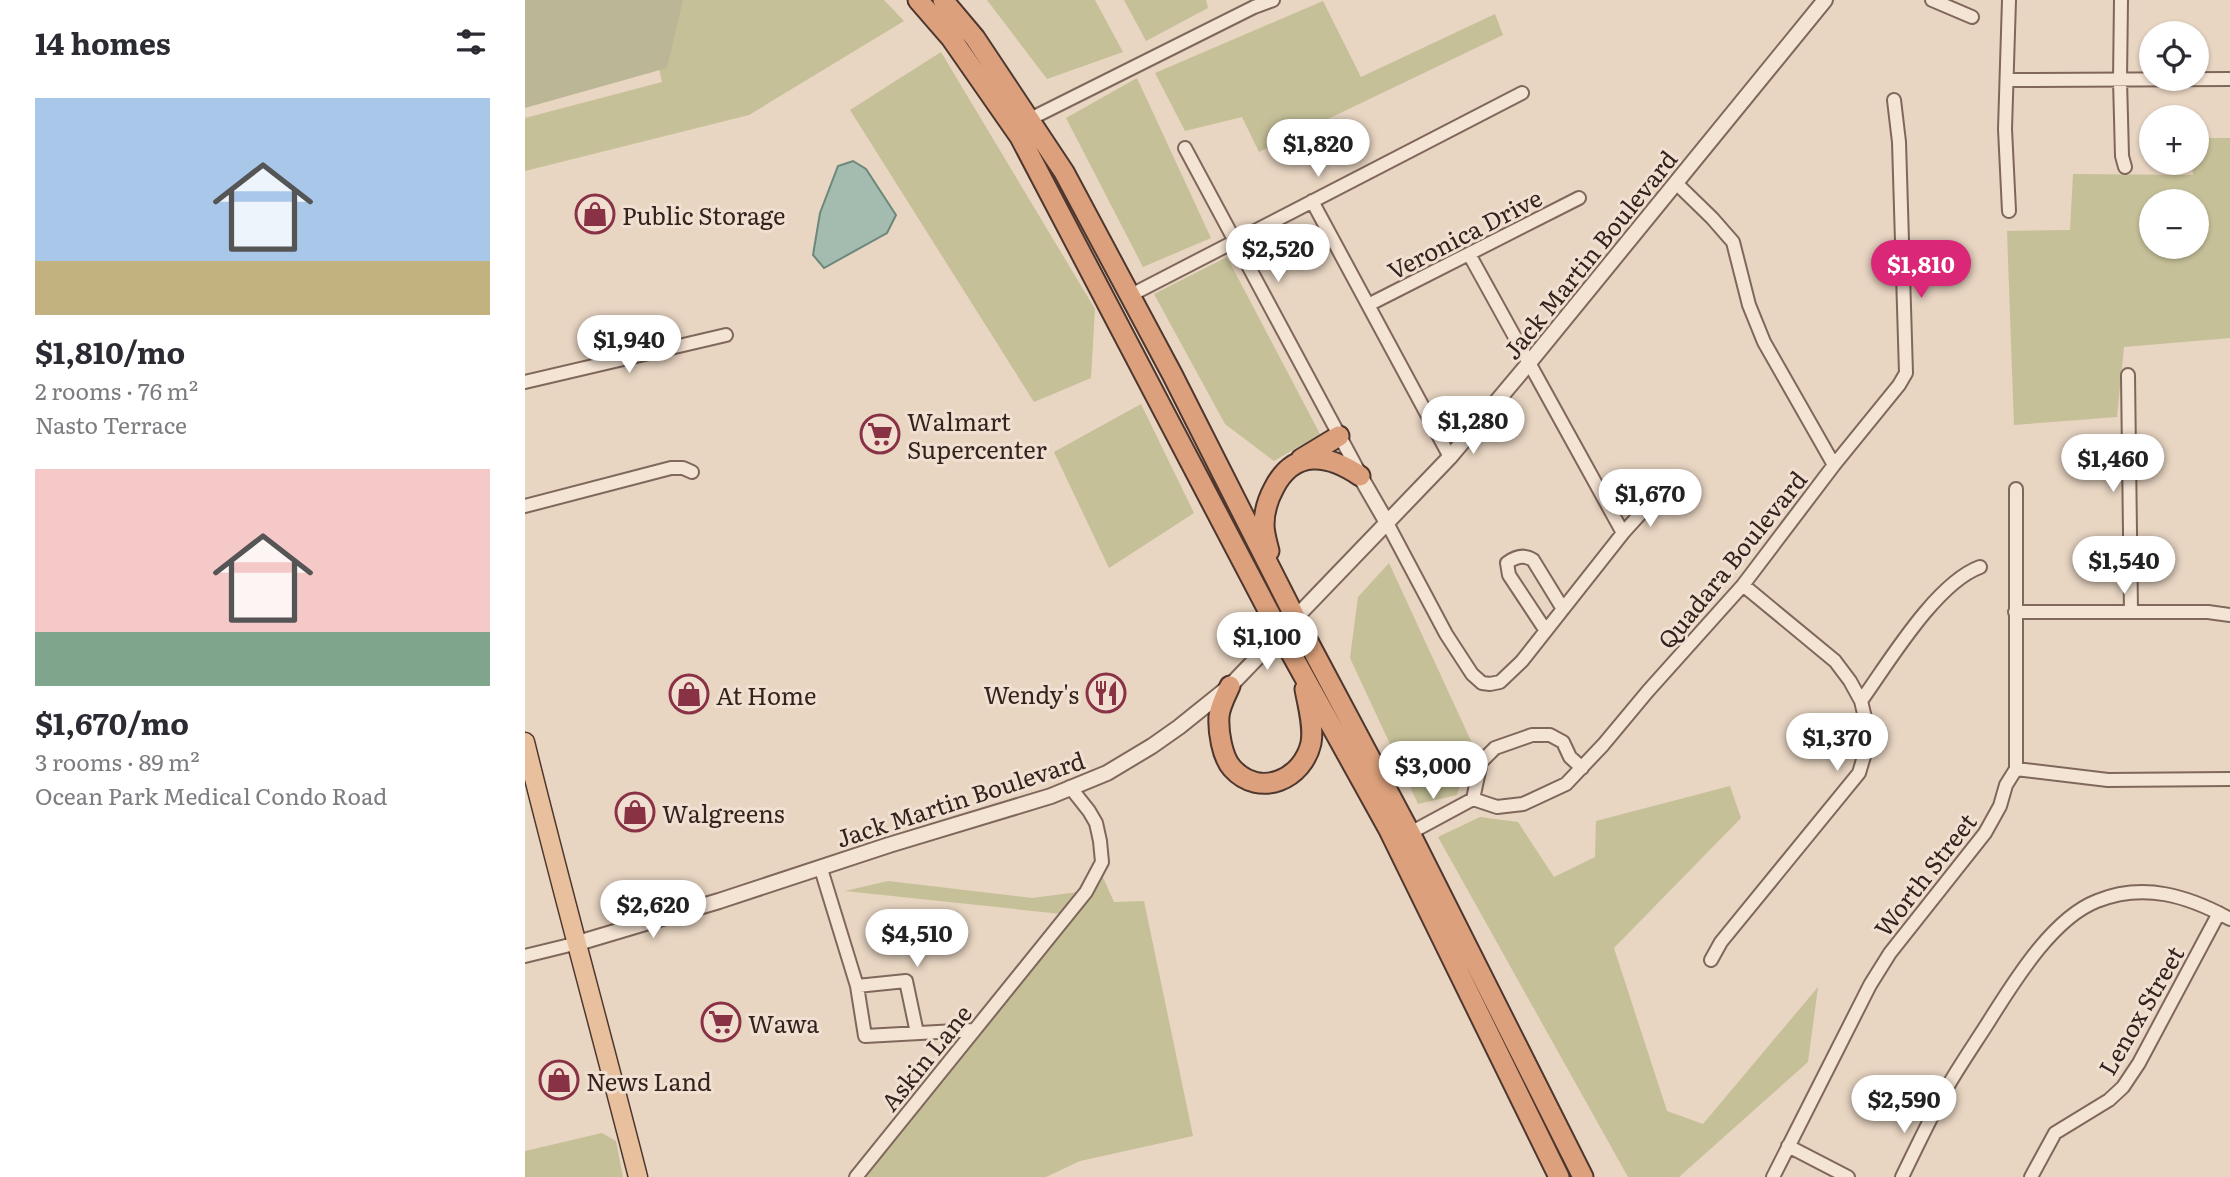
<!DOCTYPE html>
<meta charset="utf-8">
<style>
:root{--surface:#fff;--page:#f7f7f7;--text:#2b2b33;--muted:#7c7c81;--accent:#db2777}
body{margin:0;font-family:Literata,serif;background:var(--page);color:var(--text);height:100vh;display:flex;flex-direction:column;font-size:26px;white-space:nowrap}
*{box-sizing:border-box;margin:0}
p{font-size:23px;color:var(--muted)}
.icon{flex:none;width:38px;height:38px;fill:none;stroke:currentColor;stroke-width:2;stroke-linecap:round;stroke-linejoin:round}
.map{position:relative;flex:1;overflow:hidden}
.details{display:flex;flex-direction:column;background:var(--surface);width:525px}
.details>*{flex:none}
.buttons{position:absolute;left:1614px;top:21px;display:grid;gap:14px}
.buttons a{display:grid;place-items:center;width:70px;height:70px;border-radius:50%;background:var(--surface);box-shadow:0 2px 5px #0004;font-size:35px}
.price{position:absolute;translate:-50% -60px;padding:0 16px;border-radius:24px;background:#fff;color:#222;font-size:23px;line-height:46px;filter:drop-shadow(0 2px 4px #0008)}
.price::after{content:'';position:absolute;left:50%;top:42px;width:21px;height:16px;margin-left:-10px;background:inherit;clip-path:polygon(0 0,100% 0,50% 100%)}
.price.active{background:var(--accent);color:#fff}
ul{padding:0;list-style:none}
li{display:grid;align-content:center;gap:14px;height:371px;padding:0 35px}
li span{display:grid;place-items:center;height:217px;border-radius:0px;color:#555}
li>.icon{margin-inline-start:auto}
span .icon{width:126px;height:126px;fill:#fffc;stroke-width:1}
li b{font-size:30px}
h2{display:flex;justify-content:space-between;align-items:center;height:84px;padding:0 35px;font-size:30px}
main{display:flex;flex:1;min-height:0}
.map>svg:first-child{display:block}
.green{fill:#c5c098;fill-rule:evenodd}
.cemetery{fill:#bbb796}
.water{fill:#a4bcaf;stroke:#6c887b;stroke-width:2}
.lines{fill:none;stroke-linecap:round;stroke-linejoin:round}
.minor-casing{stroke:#80675b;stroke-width:16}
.tertiary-casing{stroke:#80675b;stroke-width:18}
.primary-casing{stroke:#4e372f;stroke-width:21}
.trunk-casing{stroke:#4e372f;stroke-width:23}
.minor{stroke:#f4e4d4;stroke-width:12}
.tertiary{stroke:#f4e4d4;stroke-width:14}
.primary{stroke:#e8c09d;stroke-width:18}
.trunk{stroke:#dca17c;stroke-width:19}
.labels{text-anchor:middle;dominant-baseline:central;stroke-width:6;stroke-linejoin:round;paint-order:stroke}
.poi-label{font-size:24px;fill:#32231e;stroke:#f1e0d1;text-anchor:start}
.street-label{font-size:24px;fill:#32231e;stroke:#f1e0d1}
</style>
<main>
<section class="details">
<h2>14 homes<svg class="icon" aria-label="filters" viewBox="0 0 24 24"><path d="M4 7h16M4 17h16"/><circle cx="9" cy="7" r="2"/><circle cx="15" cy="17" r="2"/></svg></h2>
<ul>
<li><span style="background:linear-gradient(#a9c7e8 75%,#c2b280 0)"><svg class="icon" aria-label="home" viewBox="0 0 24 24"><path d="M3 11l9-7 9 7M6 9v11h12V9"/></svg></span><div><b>$1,810/mo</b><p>2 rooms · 76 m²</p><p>Nasto Terrace</p></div></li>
<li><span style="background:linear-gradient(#f6c9c9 75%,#7fa58c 0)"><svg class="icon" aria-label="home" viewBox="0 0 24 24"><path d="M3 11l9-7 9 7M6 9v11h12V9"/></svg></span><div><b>$1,670/mo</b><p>3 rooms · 89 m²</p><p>Ocean Park Medical Condo Road</p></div></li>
</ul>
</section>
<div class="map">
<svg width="1705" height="1177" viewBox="0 0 1705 1177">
<rect width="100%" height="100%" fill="#e8d5c2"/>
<!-- green -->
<path class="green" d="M 129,0 L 359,0 L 379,21 L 224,115 L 0,171 L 0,118 L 137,82 L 121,9 Z
M 462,0 L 570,0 L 598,52 L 522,79 Z
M 599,0 L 681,0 L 683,8 L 621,41 Z
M 798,1 L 836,77 L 970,14 L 978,35 L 734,152 L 717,117 L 660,131 L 630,73 Z
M 416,52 L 570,309 L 566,378 L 509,402 L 325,110 Z
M 612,78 L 686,238 L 618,267 L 541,118 Z
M 1671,138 L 1705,138 L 1705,338 L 1599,347 L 1592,417 L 1489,425 L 1482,231 L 1545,230 L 1548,174 L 1668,175 L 1667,163 L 1671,163 ZM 1626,201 L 1671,201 L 1671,247 L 1626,247 Z
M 702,257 L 795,434 L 749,461 L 700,424 L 629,294 Z
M 616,404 L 669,513 L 584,568 L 529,452 Z
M 864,563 L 947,743 L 932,795 L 893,804 L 825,658 L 833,597 Z
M 1205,786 L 1216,818 L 1089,948 L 1142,1111 L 1178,1124 L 1293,987 L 1283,1062 L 1154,1177 L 1103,1177 L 913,837 L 955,817 L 993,822 L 1029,877 L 1070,857 L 1071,821 Z
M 576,873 L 589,902 L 619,901 L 668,1136 L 555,1161 L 521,1177 L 331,1177 L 546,915 L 320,891 L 363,881 L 507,898 L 568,890 Z
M 77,1133 L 91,1141 L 98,1177 L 0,1177 L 0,1151 Z"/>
<!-- cemetery -->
<path class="cemetery" d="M 0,0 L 158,0 L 142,68 L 0,108 Z"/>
<!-- water -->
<path class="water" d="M 328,161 L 341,169 L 371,215 L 362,233 L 299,268 L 288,255 L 295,213 L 313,166 Z"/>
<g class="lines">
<defs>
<path id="minor" d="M 1407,0 L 1447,17
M 1484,0 L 1480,129 L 1484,211
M 1596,0 L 1595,80 L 1597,156 L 1600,167
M 1482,80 L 1705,79
M 505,119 L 729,7 L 748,0
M 660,148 L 834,472
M 787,201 L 925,457
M 604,296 L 997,93
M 843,305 L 1054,198
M 1603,375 L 1606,612
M 0,382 L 201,335
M 1309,465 L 1374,385 L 1381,373 L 1374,142 L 1369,100
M 0,506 L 146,468 L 158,468 L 167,472
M 861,521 L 921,634 L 947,674 L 957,683 L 965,684 L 975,682 L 997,661 L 1098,533 L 944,254
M 1098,533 L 1126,502
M 1490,612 L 1683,612 L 1705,615
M 1021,631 L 984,575 L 982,563 C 990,557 999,554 1008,560 L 1038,609
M 1336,701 C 1364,662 1411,583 1455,567
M 1491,769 L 1583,780 L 1705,779
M 948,799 L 956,762 L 970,748 L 1007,735 L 1025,735 L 1038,742 L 1045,757 L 1057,768
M 885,833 L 948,799 L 972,807 L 998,804 L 1041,784 L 1078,745 L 1123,691 L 1218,585 L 1309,465 L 1239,342 L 1224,305 L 1208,242 L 1187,218 L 1151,183
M 296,869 L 332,986 L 340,1036 L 449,1030
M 0,956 L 53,943
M 1186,960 L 1196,942 L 1334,773 L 1340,753 L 1342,726 L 1336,701 L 1325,681 L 1310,661 L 1218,585
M 332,986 L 381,981 L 392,1033
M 1263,1146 L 1323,1177
M 331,1177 L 561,892 L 577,862 L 575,841 L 571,823 L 564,811 L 545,787
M 1248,1177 L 1345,985 L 1365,953 L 1460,833 L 1475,806 L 1481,785 L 1491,769 L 1491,489
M 1377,1177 C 1391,1148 1405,1119 1420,1091 C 1434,1066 1451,1042 1466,1018 C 1490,980 1528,918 1572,901 C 1619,882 1663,896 1705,919
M 1506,1177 L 1530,1133 L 1584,1100 L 1598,1087 L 1614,1063 L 1694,913"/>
<path id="tertiary" d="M 835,476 L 861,521
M 53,943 L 194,901 L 364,845 L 526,796 L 582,773 L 627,746 L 654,727 L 705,686 L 925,457 L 1004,363 L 1300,0"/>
<path id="primary" d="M 0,742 C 36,888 76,1032 113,1177"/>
<path id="trunk" d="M 393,0 L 426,38 L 495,137 L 756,635 L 864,830 L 1034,1177
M 418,0 L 450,38 L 539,172 L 647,374 L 770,617 L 885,833 L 1058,1177
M 776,459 L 814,436
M 744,551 C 742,543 739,533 739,525 C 739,512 743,499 749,488 C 769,449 803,454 835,476
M 705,686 C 701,695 695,706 694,716 C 693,731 697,757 707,768 C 735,799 778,779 786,743 C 789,726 783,706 780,689"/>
</defs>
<!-- minor casing -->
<use href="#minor" class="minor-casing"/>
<!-- tertiary casing -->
<use href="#tertiary" class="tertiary-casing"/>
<!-- primary casing -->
<use href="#primary" class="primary-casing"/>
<!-- trunk casing -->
<use href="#trunk" class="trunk-casing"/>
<!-- minor -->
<use href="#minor" class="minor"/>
<!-- tertiary -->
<use href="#tertiary" class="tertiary"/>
<!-- primary -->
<use href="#primary" class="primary"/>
<!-- trunk -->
<use href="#trunk" class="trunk"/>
</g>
<!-- icons -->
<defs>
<symbol id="shop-ring" viewBox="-11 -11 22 22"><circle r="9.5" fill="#f1e0d1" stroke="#893246" stroke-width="1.5"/><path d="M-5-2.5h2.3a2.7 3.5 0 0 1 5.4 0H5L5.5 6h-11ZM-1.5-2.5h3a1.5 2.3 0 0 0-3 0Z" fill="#893246"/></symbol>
<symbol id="supermarket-ring" viewBox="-11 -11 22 22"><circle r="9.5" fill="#f1e0d1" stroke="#893246" stroke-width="1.5"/><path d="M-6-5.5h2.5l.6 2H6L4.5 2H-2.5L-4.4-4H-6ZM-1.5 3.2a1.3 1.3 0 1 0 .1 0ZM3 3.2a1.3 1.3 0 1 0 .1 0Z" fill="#893246"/></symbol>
<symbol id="restaurant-ring" viewBox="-11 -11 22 22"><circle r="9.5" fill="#f1e0d1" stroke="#893246" stroke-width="1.5"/><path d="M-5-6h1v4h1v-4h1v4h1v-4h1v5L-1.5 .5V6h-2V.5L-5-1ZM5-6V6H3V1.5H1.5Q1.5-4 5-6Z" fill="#893246"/></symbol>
</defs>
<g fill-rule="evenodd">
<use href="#shop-ring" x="48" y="192" width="44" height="44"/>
<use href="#supermarket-ring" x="333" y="412" width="44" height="44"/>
<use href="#restaurant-ring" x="559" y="671" width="44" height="44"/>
<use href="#shop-ring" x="142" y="672" width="44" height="44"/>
<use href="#shop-ring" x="88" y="790" width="44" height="44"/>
<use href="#supermarket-ring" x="174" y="1000" width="44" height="44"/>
<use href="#shop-ring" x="12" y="1058" width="44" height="44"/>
</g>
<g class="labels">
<!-- poi labels -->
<g class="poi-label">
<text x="97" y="214">Public Storage</text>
<text x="382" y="420">Walmart<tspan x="382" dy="28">Supercenter</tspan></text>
<text x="554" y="693" text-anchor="end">Wendy's</text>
<text x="191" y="694">At Home</text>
<text x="137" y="812">Walgreens</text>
<text x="223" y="1022">Wawa</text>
<text x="61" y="1080">News Land</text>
</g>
<!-- street labels -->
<g class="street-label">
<text transform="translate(939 233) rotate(-27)">Veronica Drive</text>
<text transform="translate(1064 254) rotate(-51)">Jack Martin Boulevard</text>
<text transform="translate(1206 559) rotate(-51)">Quadara Boulevard</text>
<text transform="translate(435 798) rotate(-18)">Jack Martin Boulevard</text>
<text transform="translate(1399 874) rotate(-52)">Worth Street</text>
<text transform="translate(1615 1010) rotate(-60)">Lenox Street</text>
<text transform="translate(400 1057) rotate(-51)">Askin Lane</text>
</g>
</g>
</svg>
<div class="buttons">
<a><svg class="icon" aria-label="locate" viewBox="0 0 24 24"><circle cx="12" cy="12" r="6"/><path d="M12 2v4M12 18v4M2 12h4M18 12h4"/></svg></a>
<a>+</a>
<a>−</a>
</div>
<b class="price" style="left:793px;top:179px">$1,820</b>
<b class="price" style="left:753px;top:284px">$2,520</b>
<b class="price active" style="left:1396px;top:300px">$1,810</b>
<b class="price" style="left:104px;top:375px">$1,940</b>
<b class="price" style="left:948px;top:456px">$1,280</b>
<b class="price" style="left:1588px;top:494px">$1,460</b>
<b class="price" style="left:1125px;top:529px">$1,670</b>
<b class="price" style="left:1599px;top:596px">$1,540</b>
<b class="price" style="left:742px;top:672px">$1,100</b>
<b class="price" style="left:1312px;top:773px">$1,370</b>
<b class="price" style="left:908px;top:801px">$3,000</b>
<b class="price" style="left:128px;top:940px">$2,620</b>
<b class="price" style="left:392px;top:969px">$4,510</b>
<b class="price" style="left:1379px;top:1135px">$2,590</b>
</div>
</main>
